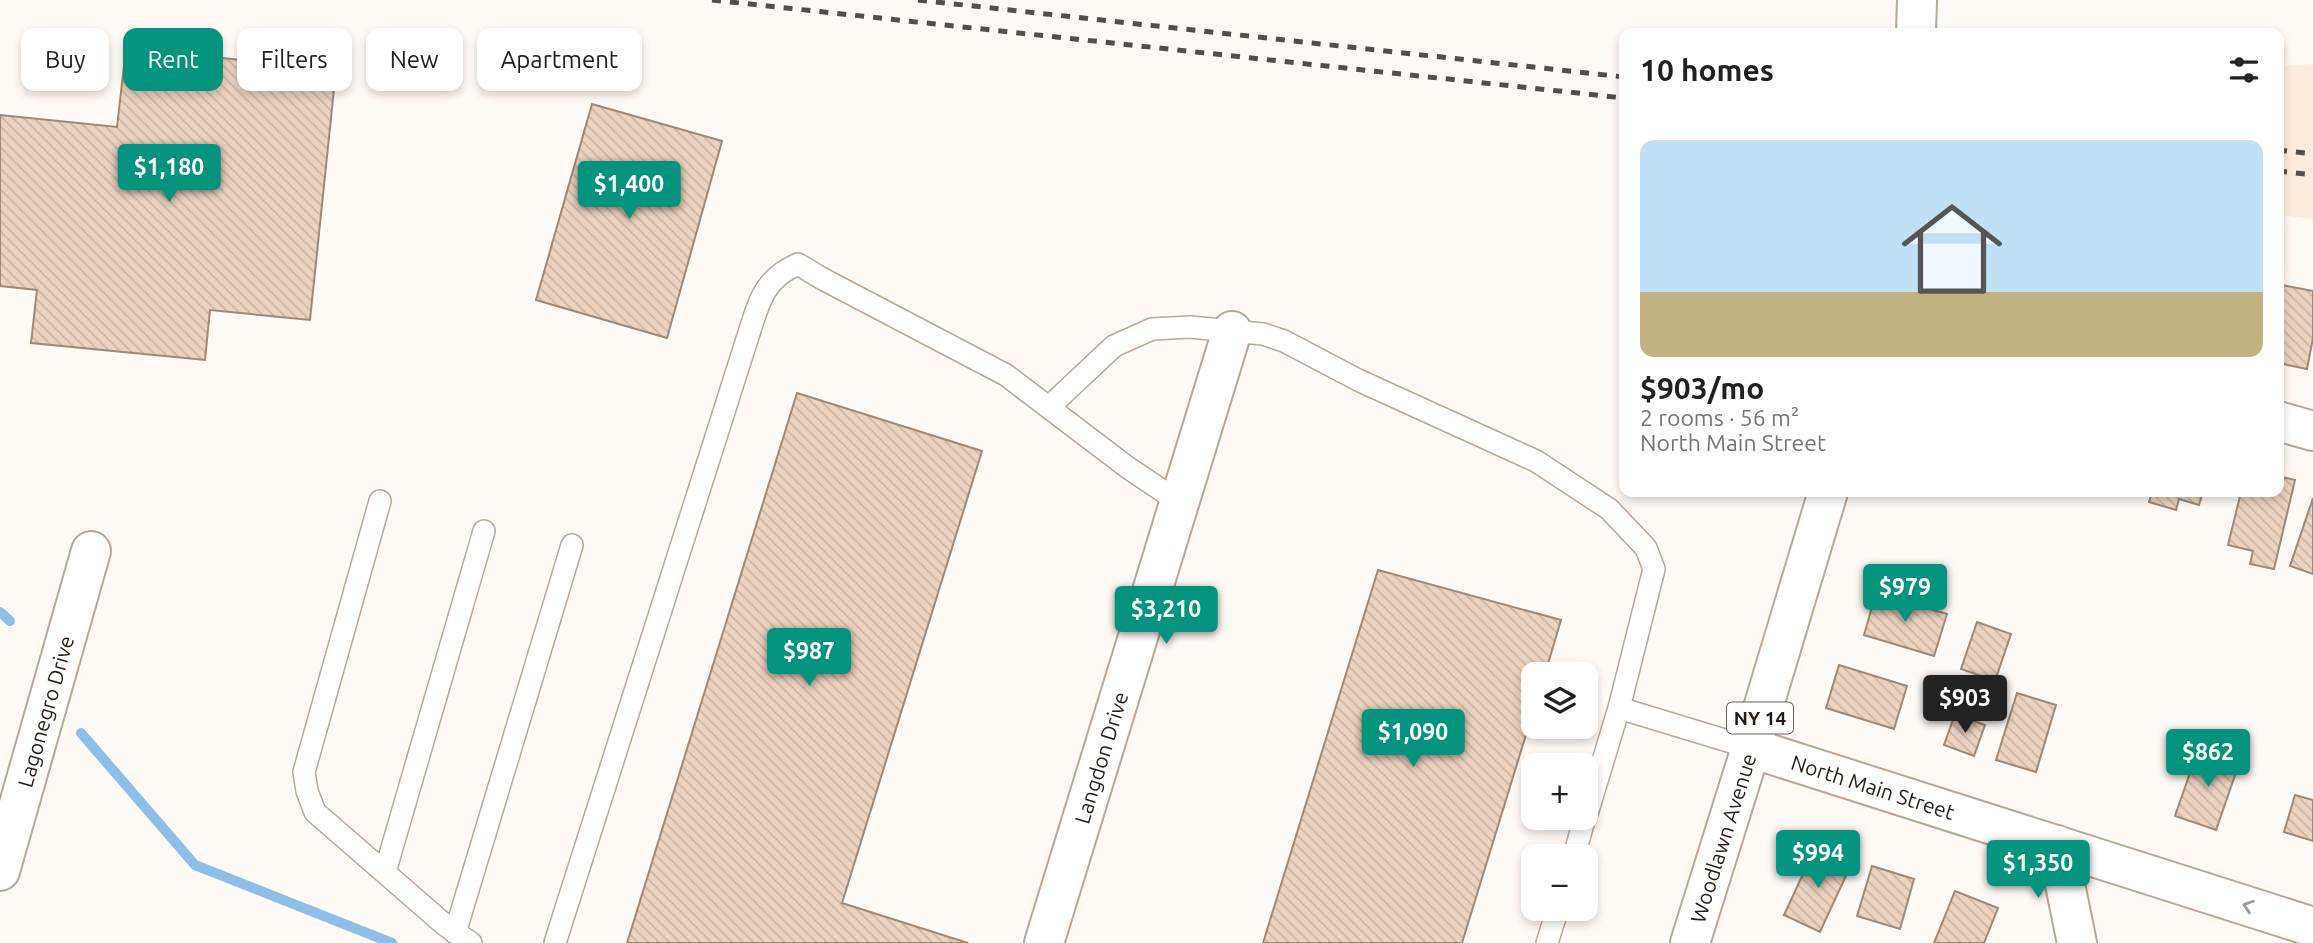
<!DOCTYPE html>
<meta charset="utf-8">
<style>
:root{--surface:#fff;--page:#f6f6f6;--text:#202124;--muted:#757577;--line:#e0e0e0;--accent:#04937f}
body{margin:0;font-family:Ubuntu,sans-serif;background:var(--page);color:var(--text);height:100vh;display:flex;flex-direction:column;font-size:26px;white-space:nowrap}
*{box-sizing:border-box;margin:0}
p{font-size:23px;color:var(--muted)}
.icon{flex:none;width:38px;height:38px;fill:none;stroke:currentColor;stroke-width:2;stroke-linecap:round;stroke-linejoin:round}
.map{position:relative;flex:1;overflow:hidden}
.panel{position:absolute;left:1619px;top:28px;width:665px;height:469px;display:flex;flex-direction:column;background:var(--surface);border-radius:14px;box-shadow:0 4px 10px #0003}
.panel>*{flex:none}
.banner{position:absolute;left:21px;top:28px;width:665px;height:63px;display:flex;gap:14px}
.tools{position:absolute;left:1521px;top:662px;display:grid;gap:14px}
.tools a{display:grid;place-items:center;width:77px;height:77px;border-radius:14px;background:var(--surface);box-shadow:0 4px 10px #0003;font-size:35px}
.price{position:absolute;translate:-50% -60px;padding:0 16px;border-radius:7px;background:var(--accent);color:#fff;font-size:23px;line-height:46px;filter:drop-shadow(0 2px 4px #0008)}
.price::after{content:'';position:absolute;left:50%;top:42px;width:21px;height:16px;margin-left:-10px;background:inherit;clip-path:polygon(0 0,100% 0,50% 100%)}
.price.active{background:#222;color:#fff}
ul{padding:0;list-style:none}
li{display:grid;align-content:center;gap:14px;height:371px;padding:0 21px}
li+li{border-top:2px solid var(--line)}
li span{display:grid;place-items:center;height:217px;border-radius:14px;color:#555}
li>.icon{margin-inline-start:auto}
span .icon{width:126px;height:126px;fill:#fffc;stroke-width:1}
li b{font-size:30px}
h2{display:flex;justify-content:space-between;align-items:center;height:84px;padding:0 21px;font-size:30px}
.chip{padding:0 24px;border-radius:14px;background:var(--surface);box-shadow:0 4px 10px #0003;font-size:24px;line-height:63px}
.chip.active{background:var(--accent);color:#fff}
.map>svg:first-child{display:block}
.built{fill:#ffebdc}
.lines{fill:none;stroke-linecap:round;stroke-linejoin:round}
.stream{stroke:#8cbee7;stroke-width:10}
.building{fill:url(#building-back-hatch);stroke:#a08876;stroke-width:2}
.lane-casing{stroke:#bea593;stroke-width:24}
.street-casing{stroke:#bea593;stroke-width:42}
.primary-casing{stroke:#bea593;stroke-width:42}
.lane{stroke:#fff;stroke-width:21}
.street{stroke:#fff;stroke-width:38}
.primary{stroke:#fff;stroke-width:38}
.rail{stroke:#564d47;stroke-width:5;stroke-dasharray:9 9;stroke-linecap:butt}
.oneway{stroke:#9d9996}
.labels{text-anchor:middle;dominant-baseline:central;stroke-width:6;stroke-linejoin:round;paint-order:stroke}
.shield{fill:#fff;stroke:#67605b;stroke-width:2}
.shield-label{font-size:19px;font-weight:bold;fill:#261c15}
.street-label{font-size:21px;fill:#261c15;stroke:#fff}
</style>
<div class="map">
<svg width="2313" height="943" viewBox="0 0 2313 943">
<defs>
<pattern id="building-back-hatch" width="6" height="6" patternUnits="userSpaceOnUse" patternTransform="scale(1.75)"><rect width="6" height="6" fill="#ecd2bf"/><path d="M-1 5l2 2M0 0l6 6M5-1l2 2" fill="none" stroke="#cab4a3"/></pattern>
</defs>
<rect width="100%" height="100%" fill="#fffaf6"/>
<!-- built -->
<path class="built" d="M 2313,64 L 2313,219 L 2279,215 L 2279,66 Z"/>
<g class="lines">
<!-- stream -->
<path class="stream" d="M 0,612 L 10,621
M 81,733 L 195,865 L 392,943"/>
</g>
<!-- building -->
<path class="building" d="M 126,48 L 336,70 L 310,320 L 210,310 L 205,360 L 31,343 L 37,290 L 0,286 L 0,115 L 117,127 Z
M 592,104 L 722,141 L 667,338 L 536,300 Z
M 2282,285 L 2313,291 L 2313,338 L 2307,369 L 2278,363 L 2278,302 Z
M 797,393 L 982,451 L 842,903 L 968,943 L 627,943 Z
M 2278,476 L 2295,480 L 2274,569 L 2250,564 L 2253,551 L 2228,545 L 2241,492 L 2278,492 Z
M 2152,492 L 2203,492 L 2199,505 L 2179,499 L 2176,510 L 2149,502 Z
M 2313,498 L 2313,574 L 2290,566 Z
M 1378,570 L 1561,620 L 1545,674 L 1533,674 L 1533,712 L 1462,943 L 1263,943 Z
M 1876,593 L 1947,614 L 1934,656 L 1864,635 Z
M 1977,622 L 2011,634 L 1995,681 L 1961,669 Z
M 1839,665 L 1907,686 L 1894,729 L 1826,708 Z
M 2017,693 L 2056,705 L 2036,772 L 1996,760 Z
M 1955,714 L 1985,725 L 1974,756 L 1944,745 Z
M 2199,747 L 2240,761 L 2216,830 L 2175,816 Z
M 2295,795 L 2313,800 L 2313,841 L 2284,832 Z
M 1815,848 L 1851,865 L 1820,932 L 1784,915 Z
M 1872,866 L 1914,879 L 1900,929 L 1857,916 Z
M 1955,891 L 1998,908 L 1984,943 L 1934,943 Z"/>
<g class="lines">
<defs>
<path id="lane" d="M 1049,407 L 1114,346 L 1152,329 L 1190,327 L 1263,334 L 1284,341 L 1358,380 L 1536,461 L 1609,509 L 1646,548 L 1654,569 L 1619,708 L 1586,817
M 380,501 L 304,772 L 307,791 L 315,812 L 445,925 L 471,943
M 1619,708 L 1751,748
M 1574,856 L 1585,817
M 385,872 L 484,531
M 455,933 L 572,545
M 555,943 L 750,330 C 760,298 766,278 798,264 L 821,278 L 1006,375 L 1127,467 L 1179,502
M 1547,943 L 1558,908"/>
<g id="street">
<path d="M 2278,421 L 2313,431"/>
<path id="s1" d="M 1751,748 L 2313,927"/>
<path d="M 2057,845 L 2077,943"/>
<path id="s2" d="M 0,871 L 91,551"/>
<path id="s3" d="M 1044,943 L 1232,331"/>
</g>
<g id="primary">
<path d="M 1916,33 L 1917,0"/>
<path id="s4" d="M 1690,943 L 1751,748 L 1828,492"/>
</g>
</defs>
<!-- lane casing -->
<use href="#lane" class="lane-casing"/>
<!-- street casing -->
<use href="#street" class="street-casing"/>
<!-- primary casing -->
<use href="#primary" class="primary-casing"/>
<!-- lane -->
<use href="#lane" class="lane"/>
<!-- street -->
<use href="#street" class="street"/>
<!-- primary -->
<use href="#primary" class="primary"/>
<!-- rail -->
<path class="rail" d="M 712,0 L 1624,98
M 918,0 L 1624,77
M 2278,150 L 2313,154
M 2278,171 L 2313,175"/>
</g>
<!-- one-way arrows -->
<defs><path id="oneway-chevron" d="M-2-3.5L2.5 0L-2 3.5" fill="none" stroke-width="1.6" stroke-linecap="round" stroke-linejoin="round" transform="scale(1.75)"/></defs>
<use class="oneway" href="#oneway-chevron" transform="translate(2248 906) rotate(-162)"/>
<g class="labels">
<!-- shield labels -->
<rect class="shield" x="1727" y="702.5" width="66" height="31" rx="5"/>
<g class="shield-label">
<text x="1760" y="718">NY 14</text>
</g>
<!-- street labels -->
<g class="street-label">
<text stroke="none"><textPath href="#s2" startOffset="166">Lagonegro Drive</textPath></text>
<text stroke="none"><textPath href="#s3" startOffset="194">Langdon Drive</textPath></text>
<text stroke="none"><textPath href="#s1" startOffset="128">North Main Street</textPath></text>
<text stroke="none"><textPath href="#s4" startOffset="110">Woodlawn Avenue</textPath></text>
</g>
</g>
</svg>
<div class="tools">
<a><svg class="icon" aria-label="layers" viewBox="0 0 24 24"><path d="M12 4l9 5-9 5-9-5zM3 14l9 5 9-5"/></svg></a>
<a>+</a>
<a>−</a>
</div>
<b class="price" style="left:169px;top:204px">$1,180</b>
<b class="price" style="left:629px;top:221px">$1,400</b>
<b class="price" style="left:1905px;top:624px">$979</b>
<b class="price" style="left:1166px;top:646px">$3,210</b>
<b class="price" style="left:809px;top:688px">$987</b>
<b class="price active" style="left:1965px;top:735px">$903</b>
<b class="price" style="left:1413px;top:769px">$1,090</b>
<b class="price" style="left:2208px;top:789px">$862</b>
<b class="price" style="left:1818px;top:890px">$994</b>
<b class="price" style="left:2038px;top:900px">$1,350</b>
<div class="banner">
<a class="chip">Buy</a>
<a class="chip active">Rent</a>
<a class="chip">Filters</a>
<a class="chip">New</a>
<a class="chip">Apartment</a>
</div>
<section class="panel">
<h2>10 homes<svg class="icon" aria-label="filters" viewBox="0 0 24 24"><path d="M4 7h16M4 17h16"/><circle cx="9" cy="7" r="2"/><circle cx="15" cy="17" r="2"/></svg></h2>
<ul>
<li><span style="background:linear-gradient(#bfe0f5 70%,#c2b280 0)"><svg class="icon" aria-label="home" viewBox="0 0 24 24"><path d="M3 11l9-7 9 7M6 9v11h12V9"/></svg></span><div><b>$903/mo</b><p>2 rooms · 56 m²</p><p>North Main Street</p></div></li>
</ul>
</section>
</div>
